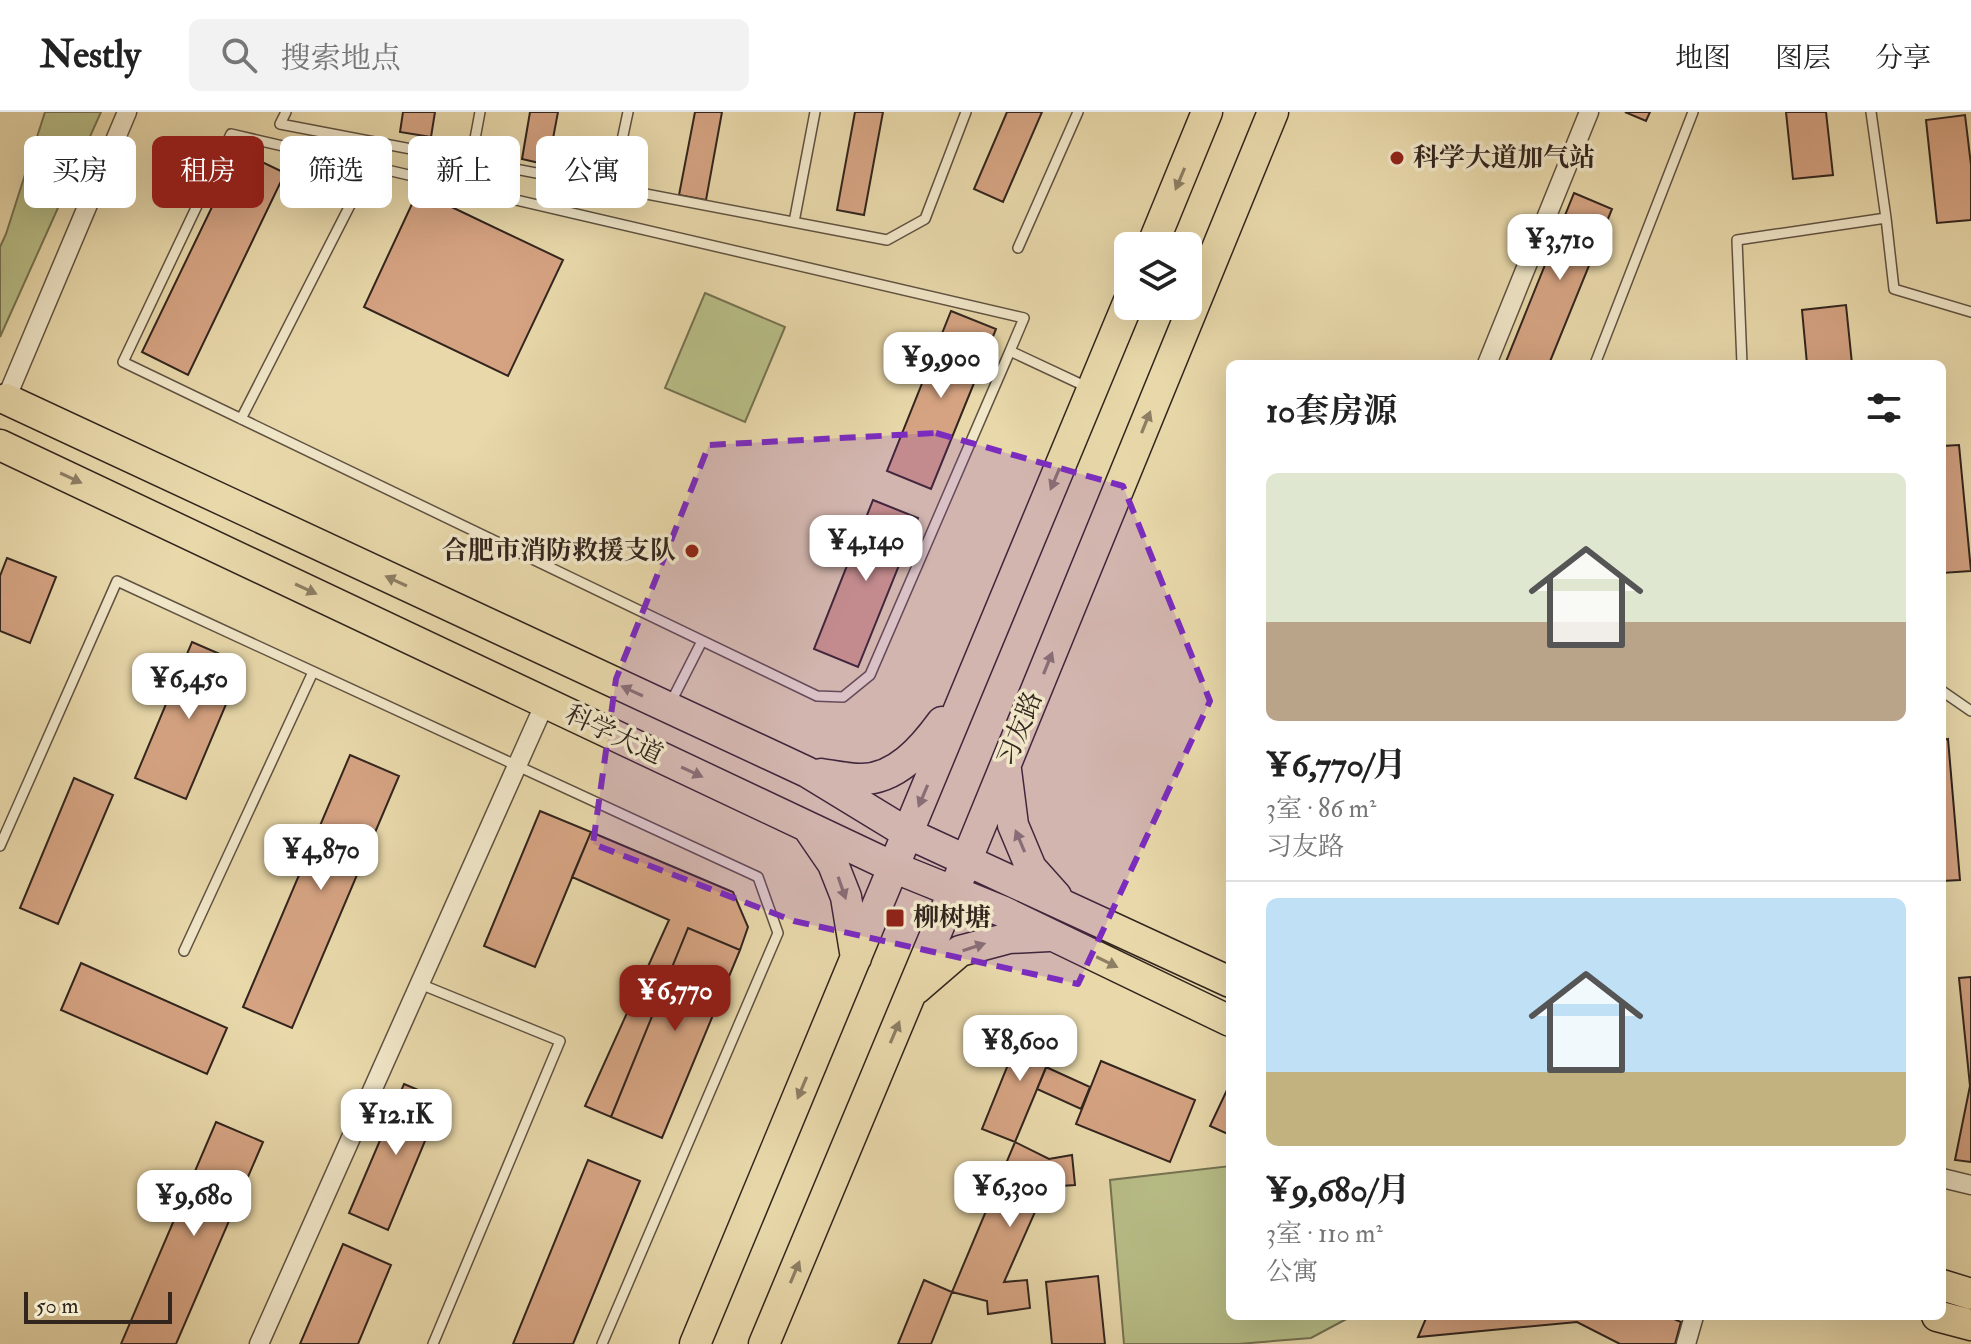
<!DOCTYPE html>
<html lang="zh">
<meta charset="utf-8">
<style>
:root{--surface:#fff;--page:#f2f2f2;--text:#222;--muted:#767676;--line:#e0e0e0;--accent:#8f2418}
body{margin:0;font-family:"IM FELL Double Pica","Noto Serif SC",serif;background:var(--page);color:var(--text);height:100vh;display:flex;flex-direction:column;font-size:30px;white-space:nowrap}
*{box-sizing:border-box;margin:0}
p{font-size:26px;color:var(--muted)}
.icon{flex:none;width:44px;height:44px;fill:none;stroke:currentColor;stroke-width:2;stroke-linecap:round;stroke-linejoin:round}
.map{position:relative;flex:1;overflow:hidden}
.side{position:absolute;left:1226px;top:248px;width:720px;height:960px;display:flex;flex-direction:column;background:var(--surface);border-radius:12px;box-shadow:0 8px 32px #0002}
.side>*{flex:none}
.banner{position:absolute;left:24px;top:24px;width:760px;height:72px;display:flex;gap:16px}
.fabs{position:absolute;left:1114px;top:120px;display:grid;gap:16px}
.fabs a{display:grid;place-items:center;width:88px;height:88px;border-radius:12px;background:var(--surface);box-shadow:0 8px 32px #0002;font-size:40px}
.scale{position:absolute;left:24px;bottom:20px;width:148px;box-sizing:border-box;padding-left:8px;border:4px solid #32251e;border-top:0;font-size:22px;line-height:28px;white-space:nowrap;color:#32251e;-webkit-text-stroke:6px #f0e6c8;paint-order:stroke}
.price{position:absolute;translate:-50% -68px;padding:0 18px;border-radius:16px;background:#fff;color:#222;font-size:26px;line-height:52px;filter:drop-shadow(0 2px 4px #0008)}
.price::after{content:'';position:absolute;left:50%;top:48px;width:24px;height:18px;margin-left:-12px;background:inherit;clip-path:polygon(0 0,100% 0,50% 100%)}
.price.active{background:var(--accent);color:#fff}
ul{padding:0;list-style:none}
li{display:grid;align-content:center;gap:16px;height:424px;padding:0 40px}
li+li{border-top:2px solid var(--line)}
li span{display:grid;place-items:center;height:248px;border-radius:12px;color:#555}
li>.icon{margin-inline-start:auto}
span .icon{width:144px;height:144px;fill:#fffc;stroke-width:1}
li b{font-size:34px}
h2{display:flex;justify-content:space-between;align-items:center;height:96px;padding:0 40px;font-size:34px}
.pill{padding:0 28px;border-radius:12px;background:var(--surface);box-shadow:0 8px 32px #0002;font-size:28px;line-height:72px}
.pill.active{background:var(--accent);color:#fff}
header{display:flex;align-items:center;gap:48px;box-sizing:border-box;height:112px;padding:0 40px;background:var(--surface);border-bottom:2px solid var(--line)}
header strong{font-size:38px}
nav{display:flex;gap:44px;margin-inline-start:auto;font-size:28px}
.search{width:560px;height:72px;background:var(--page);display:flex;align-items:center;gap:20px;box-sizing:border-box;padding:0 28px;border-radius:12px;color:var(--muted);font-size:30px}
.map>svg:first-child{display:block}
.green{fill:#b8be87;stroke:#757252;stroke-width:2}
.building{fill:#d5a382;stroke:#32251e;stroke-width:2}
.lines{fill:none;stroke-linecap:round;stroke-linejoin:round}
.lane-casing{stroke:#605241;stroke-width:12}
.street-casing{stroke:#605241;stroke-width:21}
.primary-casing{stroke:#32251e;stroke-width:33}
.lane{stroke:#f0e6c8;stroke-width:9}
.street{stroke:#f0e6c8;stroke-width:18}
.primary{stroke:#e8d8aa;stroke-width:30}
.oneway{fill:#8d7e64}
.marked{fill:#7b2cbf;fill-opacity:0.2;stroke:#7b2cbf;stroke-width:6;stroke-dasharray:16 10;stroke-linejoin:round}
.poi-dot{fill:#8f2418;stroke:#f0e6c8;stroke-width:3}
.labels{text-anchor:middle;dominant-baseline:central;stroke-width:7;stroke-linejoin:round;paint-order:stroke}
.poi-label{font-size:26px;font-weight:bold;fill:#32251e;stroke:#f0e6c8;text-anchor:start}
.street-label{font-size:26px;fill:#32251e;stroke:#f0e6c8}
</style>
<header>
<strong>Nestly</strong>
<div class="search"><svg class="icon" aria-label="search" viewBox="0 0 24 24"><circle cx="10" cy="10" r="6"/><path d="M15 15l6 6"/></svg>搜索地点</div>
<nav><a>地图</a><a>图层</a><a>分享</a></nav>
</header>
<div class="map">
<svg width="1971" height="1232" viewBox="0 0 1971 1232">
<rect width="100%" height="100%" fill="#e8d8aa"/>
<filter id="stains"><feTurbulence type="fractalNoise" baseFrequency=".0025" numOctaves="4"/><feColorMatrix values="0 0 0 0 .2 0 0 0 0 .09 0 0 0 0 .02 0 0 0 .5 -.17"/></filter>
<radialGradient id="worn" r=".72"><stop offset=".6" stop-color="#630" stop-opacity="0"/><stop offset="1" stop-color="#630" stop-opacity=".3"/></radialGradient>
<!-- green -->
<path class="green" d="M 45,0 L 101,0 L 0,225 L 0,135 L 6,122 Z
M 705,181 L 785,215 L 745,310 L 665,276 Z
M 1230,1054 L 1230,1204 L 1352,1204 L 1311,1226 L 1238,1232 L 1124,1232 L 1110,1068 Z"/>
<!-- building -->
<path class="building" d="M 403,0 L 435,0 L 431,25 L 400,20 Z
M 530,0 L 558,0 L 548,53 L 522,47 Z
M 695,0 L 722,0 L 706,88 L 679,83 Z
M 855,0 L 883,0 L 864,103 L 837,98 Z
M 1007,0 L 1042,0 L 1003,90 L 974,77 Z
M 1625,0 L 1650,0 L 1646,9 Z
M 1786,0 L 1826,0 L 1833,63 L 1793,67 Z
M 1965,3 L 1971,53 L 1971,108 L 1937,111 L 1926,8 Z
M 239,39 L 285,61 L 188,263 L 142,240 Z
M 418,79 L 563,148 L 508,264 L 364,195 Z
M 1574,81 L 1612,97 L 1549,252 L 1505,252 Z
M 1846,193 L 1852,252 L 1807,252 L 1802,198 Z
M 951,199 L 996,217 L 931,377 L 887,359 Z
M 1959,333 L 1971,459 L 1942,461 L 1942,334 Z
M 873,388 L 918,406 L 858,555 L 814,537 Z
M 7,446 L 56,465 L 30,531 L 0,519 L 0,464 Z
M 192,530 L 243,552 L 186,687 L 135,666 Z
M 1948,627 L 1960,768 L 1942,769 L 1942,628 Z
M 350,643 L 399,664 L 292,916 L 243,895 Z
M 74,666 L 113,683 L 58,812 L 20,796 Z
M 540,699 L 591,720 L 535,855 L 484,834 Z
M 591,720 L 733,780 L 748,815 L 740,838 L 688,816 L 611,1005 L 585,994 L 669,808 L 572,765 Z
M 688,816 L 740,838 L 662,1026 L 611,1005 Z
M 81,851 L 227,916 L 207,962 L 61,898 Z
M 1971,865 L 1971,1050 L 1955,1048 L 1970,974 L 1959,866 Z
M 1024,913 L 1058,927 L 1015,1030 L 982,1017 Z
M 1101,949 L 1195,988 L 1170,1050 L 1076,1012 Z
M 1046,955 L 1090,975 L 1081,997 L 1037,977 Z
M 404,972 L 442,988 L 388,1118 L 349,1101 Z
M 1227,978 L 1230,979 L 1230,1023 L 1210,1014 Z
M 216,1010 L 263,1030 L 176,1232 L 121,1232 Z
M 1015,1030 L 1049,1047 L 1072,1043 L 1075,1073 L 1046,1075 L 1004,1170 L 1027,1168 L 1030,1196 L 988,1202 L 987,1189 L 952,1180 Z
M 588,1048 L 640,1069 L 573,1232 L 513,1232 Z
M 343,1132 L 391,1153 L 358,1232 L 300,1232 Z
M 1098,1164 L 1105,1232 L 1052,1232 L 1046,1170 Z
M 924,1168 L 952,1180 L 931,1232 L 898,1232 Z
M 1427,1204 L 1667,1204 L 1681,1210 L 1675,1232 L 1620,1232 L 1577,1210 L 1418,1225 Z"/>
<g class="lines">
<defs>
<path id="lane" d="M 286,0 L 280,12 L 887,128 L 925,107 L 966,0
M 1871,0 L 1886,106
M 471,48 L 480,0
M 370,54 L 1024,206 L 1010,239
M 612,75 L 628,0
M 794,110 L 815,0
M 1018,136 L 1078,0
M 1595,252 L 1693,0
M 1742,252 L 1737,128 L 1886,106 L 1894,177 L 1971,200
M 241,307 L 370,54 L 231,22 L 123,250 L 817,584 L 843,585 L 870,563 L 1010,239 L 1089,276
M 1942,579 L 1971,599
M 671,590 L 702,529
M 0,734 L 117,469 L 758,765 L 778,821 L 602,1232
M 184,839 L 313,560
M 420,872 L 560,929 L 433,1232"/>
<path id="street" d="M 1487,252 L 1589,0
M 6,287 L 127,0
M 1942,1066 L 1971,1073
M 259,1232 L 545,591
M 1686,1232 L 1694,1204"/>
<path id="primary" d="M 1152,134 L 1207,0
M 6,287 L 807,660 L 907,721 L 1230,870
M 0,333 L 893,755 L 1004,800 L 1230,909
M 1006,658 L 1013,713 L 1031,756 L 1056,784
M 821,662 C 834,664 847,667 860,667 C 896,668 923,636 942,610
M 809,717 L 833,752 L 846,785 L 856,846
M 916,877 L 960,839 L 1009,826 L 1049,824
M 1942,1173 L 1971,1182
M 1937,1204 L 1971,1213
M 695,1232 L 1128,191
M 764,1232 L 967,747 L 1273,0"/>
</defs>
<!-- lane casing -->
<use href="#lane" class="lane-casing"/>
<!-- street casing -->
<use href="#street" class="street-casing"/>
<!-- primary casing -->
<use href="#primary" class="primary-casing"/>
<!-- lane -->
<use href="#lane" class="lane"/>
<!-- street -->
<use href="#street" class="street"/>
<!-- primary -->
<use href="#primary" class="primary"/>
</g>
<!-- one-way arrows -->
<defs><path id="oneway-solid" d="M-6-.8H1V-3.2L6.5 0L1 3.2V.8H-6Z" transform="scale(2)"/></defs>
<g class="oneway">
<use href="#oneway-solid" transform="translate(1180 67) rotate(113)"/>
<use href="#oneway-solid" transform="translate(1146 310) rotate(-68)"/>
<use href="#oneway-solid" transform="translate(71 366) rotate(25)"/>
<use href="#oneway-solid" transform="translate(1055 367) rotate(113)"/>
<use href="#oneway-solid" transform="translate(396 469) rotate(-155)"/>
<use href="#oneway-solid" transform="translate(306 477) rotate(25)"/>
<use href="#oneway-solid" transform="translate(1048 551) rotate(-68)"/>
<use href="#oneway-solid" transform="translate(632 579) rotate(-155)"/>
<use href="#oneway-solid" transform="translate(692 660) rotate(25)"/>
<use href="#oneway-solid" transform="translate(923 684) rotate(113)"/>
<use href="#oneway-solid" transform="translate(1020 729) rotate(-113)"/>
<use href="#oneway-solid" transform="translate(842 776) rotate(71)"/>
<use href="#oneway-solid" transform="translate(974 835) rotate(-18)"/>
<use href="#oneway-solid" transform="translate(1107 850) rotate(26)"/>
<use href="#oneway-solid" transform="translate(895 920) rotate(-67)"/>
<use href="#oneway-solid" transform="translate(802 976) rotate(113)"/>
<use href="#oneway-solid" transform="translate(795 1160) rotate(-67)"/>
</g>
<!-- marked area -->
<path class="marked" d="M 936,321 L 1123,374 L 1210,589 L 1078,872 L 794,809 L 593,732 L 616,567 L 709,333 Z"/>
<!-- markers -->
<g class="poi-dot">
<circle cx="1397" cy="46" r="8"/>
<circle cx="692" cy="439" r="8"/>
<rect x="885" y="796" width="20" height="20" rx="4"/>
</g>
<g class="labels">
<!-- poi labels -->
<g class="poi-label">
<text x="1413" y="46">科学大道加气站</text>
<text x="676" y="439" text-anchor="end">合肥市消防救援支队</text>
<text x="913" y="806">柳树塘</text>
</g>
<!-- street labels -->
<g class="street-label">
<text transform="translate(1020 617) rotate(-68)">习友路</text>
<text transform="translate(614 623) rotate(25)">科学大道</text>
</g>
</g>
<rect width="100%" height="100%" filter="url(#stains)"/>
<rect width="100%" height="100%" fill="url(#worn)"/>
</svg>
<div class="fabs">
<a><svg class="icon" aria-label="layers" viewBox="0 0 24 24"><path d="M12 4l9 5-9 5-9-5zM3 14l9 5 9-5"/></svg></a>
</div>
<div class="scale">50 m</div>
<b class="price" style="left:1560px;top:170px">¥3,710</b>
<b class="price" style="left:941px;top:288px">¥9,900</b>
<b class="price" style="left:866px;top:471px">¥4,140</b>
<b class="price" style="left:189px;top:609px">¥6,450</b>
<b class="price" style="left:321px;top:780px">¥4,870</b>
<b class="price active" style="left:675px;top:921px">¥6,770</b>
<b class="price" style="left:1020px;top:971px">¥8,600</b>
<b class="price" style="left:396px;top:1045px">¥12.1K</b>
<b class="price" style="left:1010px;top:1117px">¥6,300</b>
<b class="price" style="left:194px;top:1126px">¥9,680</b>
<div class="banner">
<a class="pill">买房</a>
<a class="pill active">租房</a>
<a class="pill">筛选</a>
<a class="pill">新上</a>
<a class="pill">公寓</a>
</div>
<section class="side">
<h2>10套房源<svg class="icon" aria-label="filters" viewBox="0 0 24 24"><path d="M4 7h16M4 17h16"/><circle cx="9" cy="7" r="2"/><circle cx="15" cy="17" r="2"/></svg></h2>
<ul>
<li><span style="background:linear-gradient(#dfe7d0 60%,#b9a48a 0)"><svg class="icon" aria-label="home" viewBox="0 0 24 24"><path d="M3 11l9-7 9 7M6 9v11h12V9"/></svg></span><div><b>¥6,770/月</b><p>3室 · 86 m²</p><p>习友路</p></div></li>
<li><span style="background:linear-gradient(#bfe0f5 70%,#c2b280 0)"><svg class="icon" aria-label="home" viewBox="0 0 24 24"><path d="M3 11l9-7 9 7M6 9v11h12V9"/></svg></span><div><b>¥9,680/月</b><p>3室 · 110 m²</p><p>公寓</p></div></li>
</ul>
</section>
</div>
